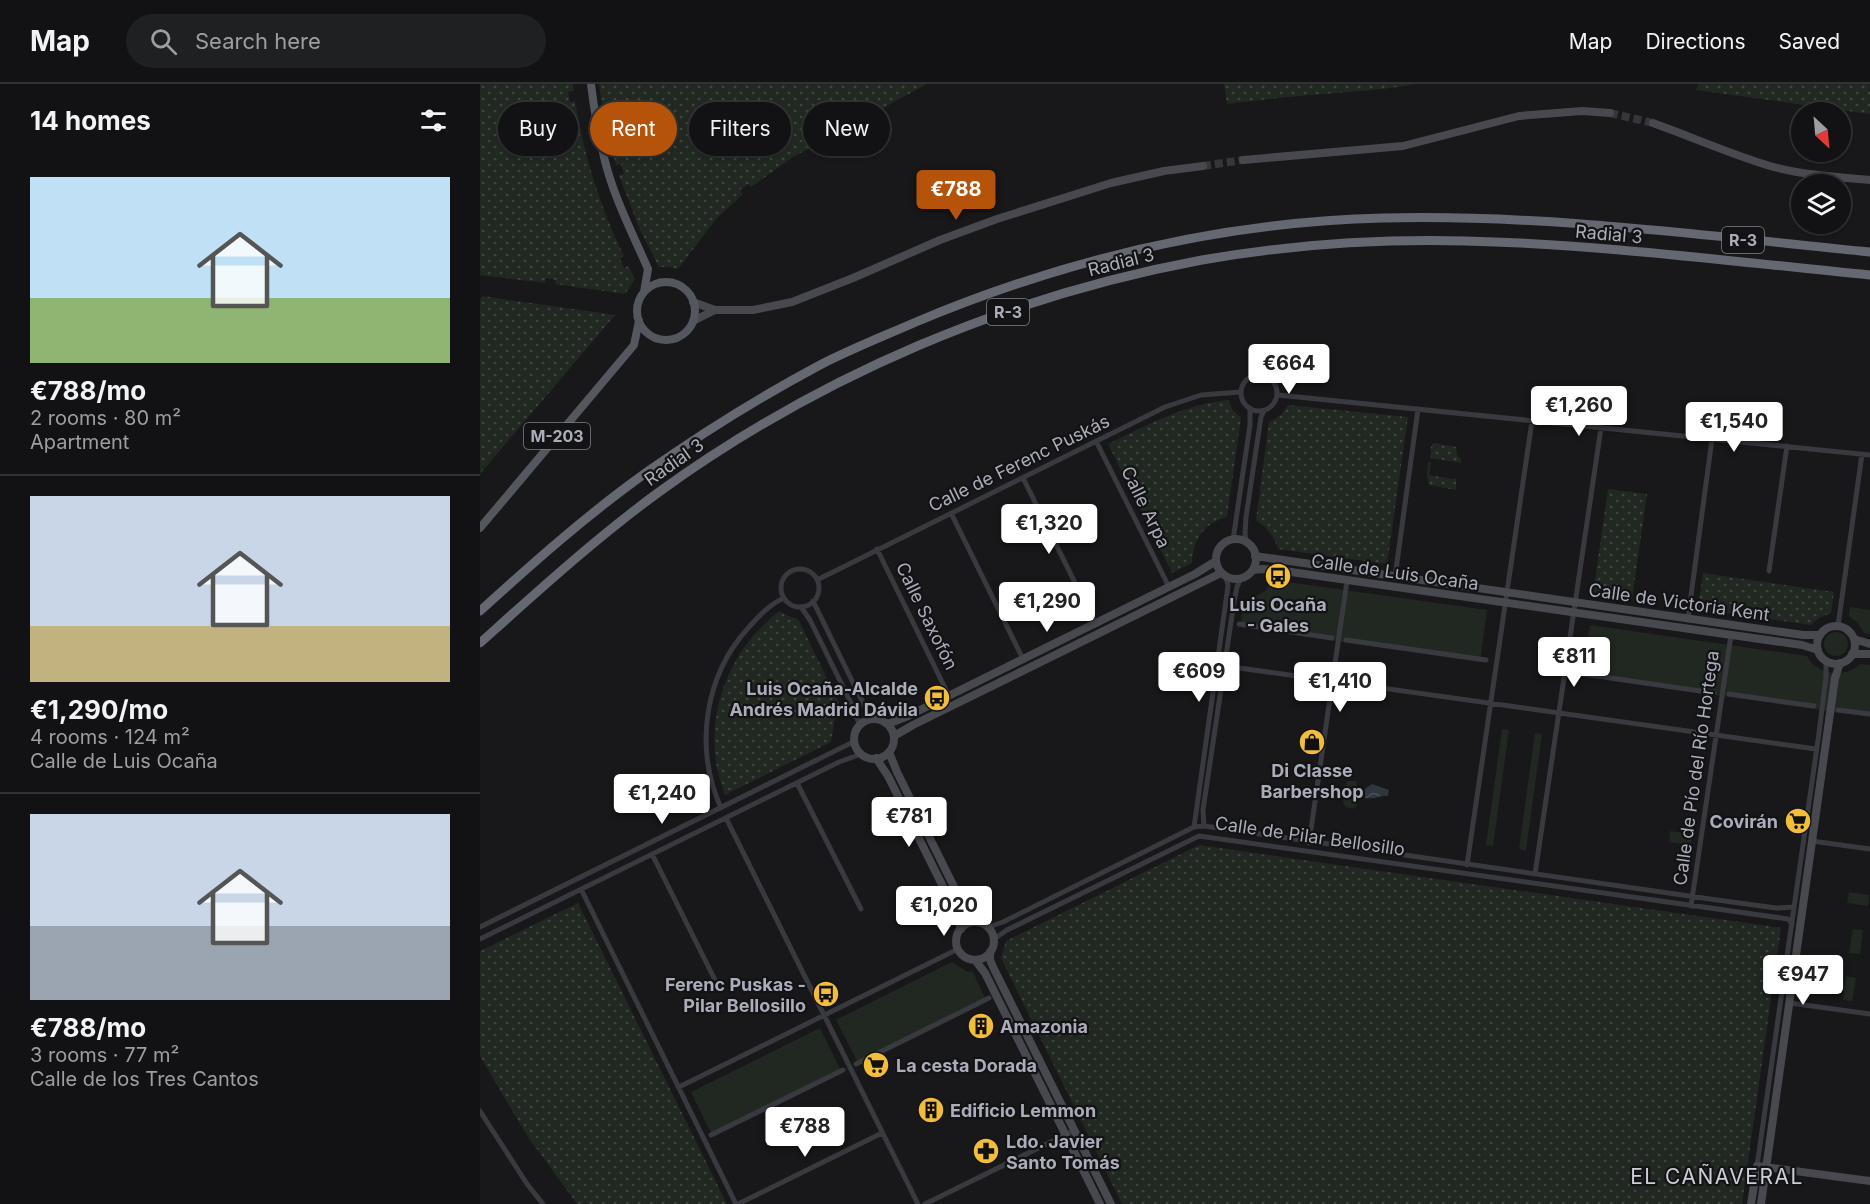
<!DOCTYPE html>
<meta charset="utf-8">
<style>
:root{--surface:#121214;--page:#1f2022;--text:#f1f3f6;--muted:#9c9ea0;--line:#313234;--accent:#b45309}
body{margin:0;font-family:Inter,sans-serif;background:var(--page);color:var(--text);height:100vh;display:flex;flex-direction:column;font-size:22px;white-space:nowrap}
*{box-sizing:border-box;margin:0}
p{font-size:20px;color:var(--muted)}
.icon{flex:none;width:33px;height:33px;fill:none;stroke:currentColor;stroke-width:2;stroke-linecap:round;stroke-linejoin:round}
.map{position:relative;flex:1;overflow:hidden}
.drawer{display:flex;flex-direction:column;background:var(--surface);width:480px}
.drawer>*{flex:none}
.guide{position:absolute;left:18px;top:18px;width:570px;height:54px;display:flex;gap:12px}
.needle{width:39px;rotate:154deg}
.fabs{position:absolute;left:1311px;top:18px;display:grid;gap:12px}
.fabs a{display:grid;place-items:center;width:60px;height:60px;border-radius:50%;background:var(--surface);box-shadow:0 2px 4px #0004,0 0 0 2px var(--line);font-size:30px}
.price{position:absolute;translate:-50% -51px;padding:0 14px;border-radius:6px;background:#fff;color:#222;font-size:20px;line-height:39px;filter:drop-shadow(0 2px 3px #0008)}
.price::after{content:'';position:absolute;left:50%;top:36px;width:18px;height:14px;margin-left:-9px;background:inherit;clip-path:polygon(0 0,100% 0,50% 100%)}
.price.on{background:var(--accent);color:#fff}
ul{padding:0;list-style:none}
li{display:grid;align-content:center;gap:12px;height:318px;padding:0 30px}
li+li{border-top:2px solid var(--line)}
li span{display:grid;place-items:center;height:186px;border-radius:0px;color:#555}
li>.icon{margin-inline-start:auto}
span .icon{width:108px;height:108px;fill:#fffc;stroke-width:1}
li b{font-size:26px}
h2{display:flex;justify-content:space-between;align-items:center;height:72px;padding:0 30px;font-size:26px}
.tag{padding:0 21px;border-radius:27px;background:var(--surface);box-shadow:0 2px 4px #0004,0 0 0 2px var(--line);font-size:21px;line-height:54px}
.tag.on{background:var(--accent);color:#fff}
header{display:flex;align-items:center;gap:36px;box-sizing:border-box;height:84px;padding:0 30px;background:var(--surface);border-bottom:2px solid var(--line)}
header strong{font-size:28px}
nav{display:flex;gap:33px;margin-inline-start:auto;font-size:21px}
.search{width:420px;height:54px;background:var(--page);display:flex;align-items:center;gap:15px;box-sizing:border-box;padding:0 21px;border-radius:33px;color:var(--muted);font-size:22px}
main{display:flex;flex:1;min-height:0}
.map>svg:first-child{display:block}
.grass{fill:url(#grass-dots)}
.green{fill:#202821}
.water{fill:url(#water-waves)}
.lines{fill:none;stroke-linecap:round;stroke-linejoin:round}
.secondary-tunnel{stroke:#35363a;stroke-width:8;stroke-dasharray:8 4;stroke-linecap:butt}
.street{stroke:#393a3f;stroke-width:5}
.secondary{stroke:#47494f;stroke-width:8}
.primary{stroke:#55575e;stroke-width:8}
.highway{stroke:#656870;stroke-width:9}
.labels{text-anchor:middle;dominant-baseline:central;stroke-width:4.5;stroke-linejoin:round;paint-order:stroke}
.shield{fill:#131315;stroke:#7d8088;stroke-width:1.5}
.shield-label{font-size:16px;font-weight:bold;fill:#abaeba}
.street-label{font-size:18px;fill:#abaeba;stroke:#131315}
.poi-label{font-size:18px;font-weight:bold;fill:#abaeba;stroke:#131315;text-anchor:start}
.quarter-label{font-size:21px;letter-spacing:1.5px;fill:#ccced6;stroke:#131315}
</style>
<header>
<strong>Map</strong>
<div class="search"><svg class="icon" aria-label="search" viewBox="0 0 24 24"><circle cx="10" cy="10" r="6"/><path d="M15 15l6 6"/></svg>Search here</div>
<nav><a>Map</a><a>Directions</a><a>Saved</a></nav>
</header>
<main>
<section class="drawer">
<h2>14 homes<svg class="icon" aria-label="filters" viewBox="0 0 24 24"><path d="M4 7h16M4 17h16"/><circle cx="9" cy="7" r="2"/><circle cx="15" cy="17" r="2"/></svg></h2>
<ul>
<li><span style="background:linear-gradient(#bfe0f5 65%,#8fb573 0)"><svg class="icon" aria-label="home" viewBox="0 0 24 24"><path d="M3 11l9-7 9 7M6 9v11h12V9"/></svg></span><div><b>€788/mo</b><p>2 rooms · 80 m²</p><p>Apartment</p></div></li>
<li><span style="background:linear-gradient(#c9d6e8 70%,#c2b280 0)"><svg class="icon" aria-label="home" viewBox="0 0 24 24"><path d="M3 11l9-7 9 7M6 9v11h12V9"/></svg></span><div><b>€1,290/mo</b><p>4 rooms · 124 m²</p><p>Calle de Luis Ocaña</p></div></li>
<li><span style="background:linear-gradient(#c9d6e8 60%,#9aa5b1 0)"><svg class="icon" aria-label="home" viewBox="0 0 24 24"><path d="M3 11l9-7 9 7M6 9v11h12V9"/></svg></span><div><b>€788/mo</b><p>3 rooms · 77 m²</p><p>Calle de los Tres Cantos</p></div></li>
</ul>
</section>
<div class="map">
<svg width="1390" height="1120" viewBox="0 0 1390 1120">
<defs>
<pattern id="grass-dots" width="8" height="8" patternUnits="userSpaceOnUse" patternTransform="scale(1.5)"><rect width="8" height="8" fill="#202821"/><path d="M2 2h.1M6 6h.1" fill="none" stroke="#3e453f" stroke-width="1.8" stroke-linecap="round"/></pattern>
<pattern id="water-waves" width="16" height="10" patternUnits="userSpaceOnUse" patternTransform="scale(1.5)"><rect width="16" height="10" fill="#2e363e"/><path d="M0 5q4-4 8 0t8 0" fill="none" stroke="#4a5158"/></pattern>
</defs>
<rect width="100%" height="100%" fill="#18181a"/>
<!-- grass -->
<path class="grass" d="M 0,0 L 93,0 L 94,7 L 88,8 L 90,18 L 95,17 C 104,72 120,123 144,172 L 140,175 L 144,184 L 148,182 L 155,195 L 145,210 L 75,200 L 76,196 L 66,194 L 65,199 L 0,191 Z
M 119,0 L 447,0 L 313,73 L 271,103 L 268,100 L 260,106 L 263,110 L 236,135 L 198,185 L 188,183 L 179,183 L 159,144 L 139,91 L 144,90 L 141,80 L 136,81 L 125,42 Z
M 744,0 L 937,0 L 903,5 L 808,13 L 747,20 Z
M 1219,0 L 1390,0 L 1390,30 L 1216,6 Z
M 2,212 L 135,231 L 0,390 L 0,217 Z
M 749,316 L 752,325 L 761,334 L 747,433 C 724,439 713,455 712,479 L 692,489 L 628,360 C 668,341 704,320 749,316 Z
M 808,321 L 928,333 L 907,480 L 798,465 C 794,452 787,444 776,436 L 789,338 L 801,331 Z
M 953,359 L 976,363 L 977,371 L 981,375 L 981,379 L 950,374 L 951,365 L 950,365 Z
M 948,378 L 951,378 L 949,391 L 973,395 L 976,394 L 976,406 L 949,401 L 947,390 Z
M 1128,405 L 1167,410 L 1152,515 L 1113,510 Z
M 1223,489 L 1354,508 L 1351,529 L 1339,534 L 1331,541 L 1218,525 Z
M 299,527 L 308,532 L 318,535 L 362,625 L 354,638 L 351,658 L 245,711 C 242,702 239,693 237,684 C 226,623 252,564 299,527 Z
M 719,761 L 1301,844 L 1262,1120 L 642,1120 L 521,874 L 526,857 Z
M 98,819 L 247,1120 L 110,1120 L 107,1119 L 97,1120 L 48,1053 L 0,972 L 0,867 Z"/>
<!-- green -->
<path class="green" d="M 794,496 L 1007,526 L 1000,578 L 760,543 L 764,518 L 784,508 Z
M 1370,523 L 1390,526 L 1390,550 L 1384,549 L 1378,539 L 1369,532 Z
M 1110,541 L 1327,572 C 1336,591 1365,595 1380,580 L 1390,581 L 1390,633 L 1102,592 Z
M1344 560a12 12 0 1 1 24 0a12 12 0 1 1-24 0Z
M 1022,645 L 1029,646 L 1013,762 L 1006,761 Z
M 1055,649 L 1062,650 L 1046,767 L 1039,765 Z
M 869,697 L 877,697 L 876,706 L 872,708 L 872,711 L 875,711 L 878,714 L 877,721 L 873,725 L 866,723 L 863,719 L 866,698 Z
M 1190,747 L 1212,750 L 1211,761 L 1189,758 Z
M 1369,808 L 1389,811 L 1388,822 L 1367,819 Z
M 1373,845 L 1383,846 L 1380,870 L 1369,869 Z
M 472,878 L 486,887 L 493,888 L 507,918 L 379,981 L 356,936 Z
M 1366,892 L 1376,894 L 1372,917 L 1363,916 Z
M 340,944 L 362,989 L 233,1053 L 211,1008 Z"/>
<!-- water -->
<path class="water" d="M 892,700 L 909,706 L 908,712 C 899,711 896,716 885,714 L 885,705 Z"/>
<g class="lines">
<!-- secondary-tunnel -->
<path class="secondary-tunnel" d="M 1130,29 L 1173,39
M 723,82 L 763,76"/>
<!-- street -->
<path class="street" d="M761 309a18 18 0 1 1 36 0a18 18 0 1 1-36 0Z
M 798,311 L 1390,371
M 616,357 L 689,503
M 543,394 L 615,539
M 471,429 L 543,575
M 753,456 L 770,341 L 770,324
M 766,458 L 765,449 L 766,433 L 781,333 L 784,327
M 397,465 L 469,612
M301 504a19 19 0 1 1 38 0a19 19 0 1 1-38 0Z
M 1289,487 L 1307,362
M 915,493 L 938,325
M 337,496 L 685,323 L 721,311 L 761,308
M 333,517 L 381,615 L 392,635
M 321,523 L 330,536 L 371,619 L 380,642
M 1208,534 L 1232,355
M 759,540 L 852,554
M 1358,542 L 1382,370
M 866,556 L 1006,576
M 745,582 L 1336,665
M 1096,589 L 1234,609
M 1249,610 L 1334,622
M 1358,626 L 1390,630
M 317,699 L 381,825
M 241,724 C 214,664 224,592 269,543 C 279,532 290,520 304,514
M 246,734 L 438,1120
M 724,742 L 723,726 L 754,518 L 757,503 L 761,494
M 714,743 L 748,502 L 746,493
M 1332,757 L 1390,765
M 829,759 L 867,497
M 172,770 L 236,898
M 987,781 L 1052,337
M 1055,790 L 1121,344
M 101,805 L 256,1120
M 1211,822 L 1251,551
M 0,843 L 375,657
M 508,843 L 523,838 L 714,743 L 724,742 L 1230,815 L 1296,824 L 1314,823
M 0,855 L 359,678 L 381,670
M 514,855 L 527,846 L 719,752 L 1308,835 L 1312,840
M 1310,919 L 1390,930
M 376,980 L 509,914
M 199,1003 L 478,865
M 0,1027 L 47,1100 L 63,1120
M 231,1051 L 363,986
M 1277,1082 L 1339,649 L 1346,593 L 1346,577
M 258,1120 L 402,1049
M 445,1120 L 595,1046"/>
<!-- secondary -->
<path class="secondary" d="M 1173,39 C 1212,53 1250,70 1290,82 C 1323,91 1356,93 1390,96
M 763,76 L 923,62 L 1039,32 L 1102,27 L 1130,29
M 213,218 L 235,226 L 273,226 L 312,218 L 373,194 L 460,156 L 517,135 L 631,99 L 684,87 L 723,82
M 213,237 L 235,226
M736 475a20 20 0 1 1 40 0a20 20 0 1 1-40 0Z
M 775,472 L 1323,551 L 1340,551
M 773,486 L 783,485 L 797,486 L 1322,561 L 1338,566
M1337 561a19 19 0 1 1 38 0a19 19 0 1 1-38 0Z
M 1374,555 L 1390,560
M 1372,570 L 1390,570
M374 655a20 20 0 1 1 40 0a20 20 0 1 1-40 0Z
M 408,640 L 428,632 L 715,490 L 736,477
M 414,652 L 433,641 L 741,489
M 409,668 L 417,688 L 485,825 L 494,838
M 396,674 L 408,692 L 476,829 L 481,845
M476 857a19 19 0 1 1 38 0a19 19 0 1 1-38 0Z
M 510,868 L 510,876 L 514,885 L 631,1120
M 495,876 L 505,889 L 620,1120
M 1271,1120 L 1277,1082 L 1390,1097
M 1281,1120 L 1355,594 L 1360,579"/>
<!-- primary -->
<path class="primary" d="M 111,0 C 114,25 118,49 124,73 C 133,112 152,148 168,185
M157 227a29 29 0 1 1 58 0a29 29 0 1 1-58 0Z
M 164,208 L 168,185
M 0,444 L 154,261 L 159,237"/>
<!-- highway -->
<path class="highway" d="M 0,527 C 54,478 108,430 167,388 C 222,349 280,313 340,281 C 371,265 404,252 436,238 C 584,176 742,138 903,134 C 1066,130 1228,152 1390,168
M 0,559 C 58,507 116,454 179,408 C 339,292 527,212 722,176 C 807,161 898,155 985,157 C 1120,160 1255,178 1390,191"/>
</g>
<!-- icons -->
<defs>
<symbol id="bus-disc" viewBox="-11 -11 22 22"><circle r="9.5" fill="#f1bd3a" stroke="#131315"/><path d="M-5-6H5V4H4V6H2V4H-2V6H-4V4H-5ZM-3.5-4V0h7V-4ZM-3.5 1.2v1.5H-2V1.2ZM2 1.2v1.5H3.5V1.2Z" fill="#111"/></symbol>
<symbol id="shop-disc" viewBox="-11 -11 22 22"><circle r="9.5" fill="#f1bd3a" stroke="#131315"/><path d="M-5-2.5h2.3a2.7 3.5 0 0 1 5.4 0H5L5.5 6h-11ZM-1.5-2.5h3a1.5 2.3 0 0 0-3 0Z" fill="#111"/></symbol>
<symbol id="supermarket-disc" viewBox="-11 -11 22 22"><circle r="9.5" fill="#f1bd3a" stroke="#131315"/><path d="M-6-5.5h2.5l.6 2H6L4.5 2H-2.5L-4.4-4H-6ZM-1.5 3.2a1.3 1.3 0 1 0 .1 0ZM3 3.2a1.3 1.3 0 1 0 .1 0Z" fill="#111"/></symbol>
<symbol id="building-disc" viewBox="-11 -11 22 22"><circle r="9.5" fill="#f1bd3a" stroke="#131315"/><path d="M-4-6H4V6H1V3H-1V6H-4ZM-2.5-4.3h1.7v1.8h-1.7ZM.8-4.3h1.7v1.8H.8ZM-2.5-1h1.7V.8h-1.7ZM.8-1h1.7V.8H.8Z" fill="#111"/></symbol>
<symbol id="pharmacy-disc" viewBox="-11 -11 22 22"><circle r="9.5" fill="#f1bd3a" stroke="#131315"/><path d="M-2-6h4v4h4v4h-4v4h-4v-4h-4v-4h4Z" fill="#111"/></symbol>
</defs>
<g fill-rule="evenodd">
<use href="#bus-disc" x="783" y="477" width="30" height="30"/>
<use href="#bus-disc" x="442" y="599" width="30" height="30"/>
<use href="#shop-disc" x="817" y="643" width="30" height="30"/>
<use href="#supermarket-disc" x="1303" y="722" width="30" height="30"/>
<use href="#bus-disc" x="331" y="895" width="30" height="30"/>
<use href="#building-disc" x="486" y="927" width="30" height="30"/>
<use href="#supermarket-disc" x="381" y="966" width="30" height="30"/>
<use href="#building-disc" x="436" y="1011" width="30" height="30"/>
<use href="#pharmacy-disc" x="491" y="1052" width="30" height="30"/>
</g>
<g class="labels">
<!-- shield labels -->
<g class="shield">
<rect x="1242" y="143" width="42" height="26" rx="4.5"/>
<rect x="507" y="215" width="42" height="26" rx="4.5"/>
<rect x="44" y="339" width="66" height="26" rx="4.5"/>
</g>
<g class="shield-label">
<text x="1263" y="156">R-3</text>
<text x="528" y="228">R-3</text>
<text x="77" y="352">M-203</text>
</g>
<!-- street labels -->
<g class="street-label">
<text transform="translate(1129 150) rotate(5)">Radial 3</text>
<text transform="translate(641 178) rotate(-14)">Radial 3</text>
<text transform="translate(194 378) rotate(-35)">Radial 3</text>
<text transform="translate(539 379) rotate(-26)">Calle de Ferenc Puskás</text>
<text transform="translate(666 423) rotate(64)">Calle Arpa</text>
<text transform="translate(915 488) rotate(8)">Calle de Luis Ocaña</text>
<text transform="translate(1199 518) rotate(8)">Calle de Victoria Kent</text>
<text transform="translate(447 532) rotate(64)">Calle Saxofón</text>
<text transform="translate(1216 684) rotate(-82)">Calle de Pío del Río Hortega</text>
<text transform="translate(830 752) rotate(8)">Calle de Pilar Bellosillo</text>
</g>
<!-- poi labels -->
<g class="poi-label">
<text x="798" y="520" text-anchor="middle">Luis Ocaña<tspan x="798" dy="21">- Gales</tspan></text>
<text x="438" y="604" text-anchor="end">Luis Ocaña-Alcalde<tspan x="438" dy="21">Andrés Madrid Dávila</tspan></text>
<text x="832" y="686" text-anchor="middle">Di Classe<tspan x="832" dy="21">Barbershop</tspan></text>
<text x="1298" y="737" text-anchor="end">Covirán</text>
<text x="326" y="900" text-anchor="end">Ferenc Puskas -<tspan x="326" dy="21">Pilar Bellosillo</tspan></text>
<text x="520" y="942">Amazonia</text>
<text x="416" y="981">La cesta Dorada</text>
<text x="470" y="1026">Edificio Lemmon</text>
<text x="526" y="1057">Ldo. Javier<tspan x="526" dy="21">Santo Tomás</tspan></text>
</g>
<!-- quarter labels -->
<g class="quarter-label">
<text x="1237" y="1092">EL CAÑAVERAL</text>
</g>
</g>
</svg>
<div class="fabs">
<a><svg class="needle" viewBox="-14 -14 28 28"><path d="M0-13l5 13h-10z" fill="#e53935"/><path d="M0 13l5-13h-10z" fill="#9c9ea0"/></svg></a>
<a><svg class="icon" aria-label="layers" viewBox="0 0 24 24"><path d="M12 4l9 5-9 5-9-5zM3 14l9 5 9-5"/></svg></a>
</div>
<b class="price on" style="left:476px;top:137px">€788</b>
<b class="price" style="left:809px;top:311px">€664</b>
<b class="price" style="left:1099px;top:353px">€1,260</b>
<b class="price" style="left:1254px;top:369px">€1,540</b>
<b class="price" style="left:569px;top:471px">€1,320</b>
<b class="price" style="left:567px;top:549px">€1,290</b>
<b class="price" style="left:1094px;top:604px">€811</b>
<b class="price" style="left:719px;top:619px">€609</b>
<b class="price" style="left:860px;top:629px">€1,410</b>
<b class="price" style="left:182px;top:741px">€1,240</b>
<b class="price" style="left:429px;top:764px">€781</b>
<b class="price" style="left:464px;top:853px">€1,020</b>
<b class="price" style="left:1323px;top:922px">€947</b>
<b class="price" style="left:325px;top:1074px">€788</b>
<div class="guide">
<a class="tag">Buy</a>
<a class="tag on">Rent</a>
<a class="tag">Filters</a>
<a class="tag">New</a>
</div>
</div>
</main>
